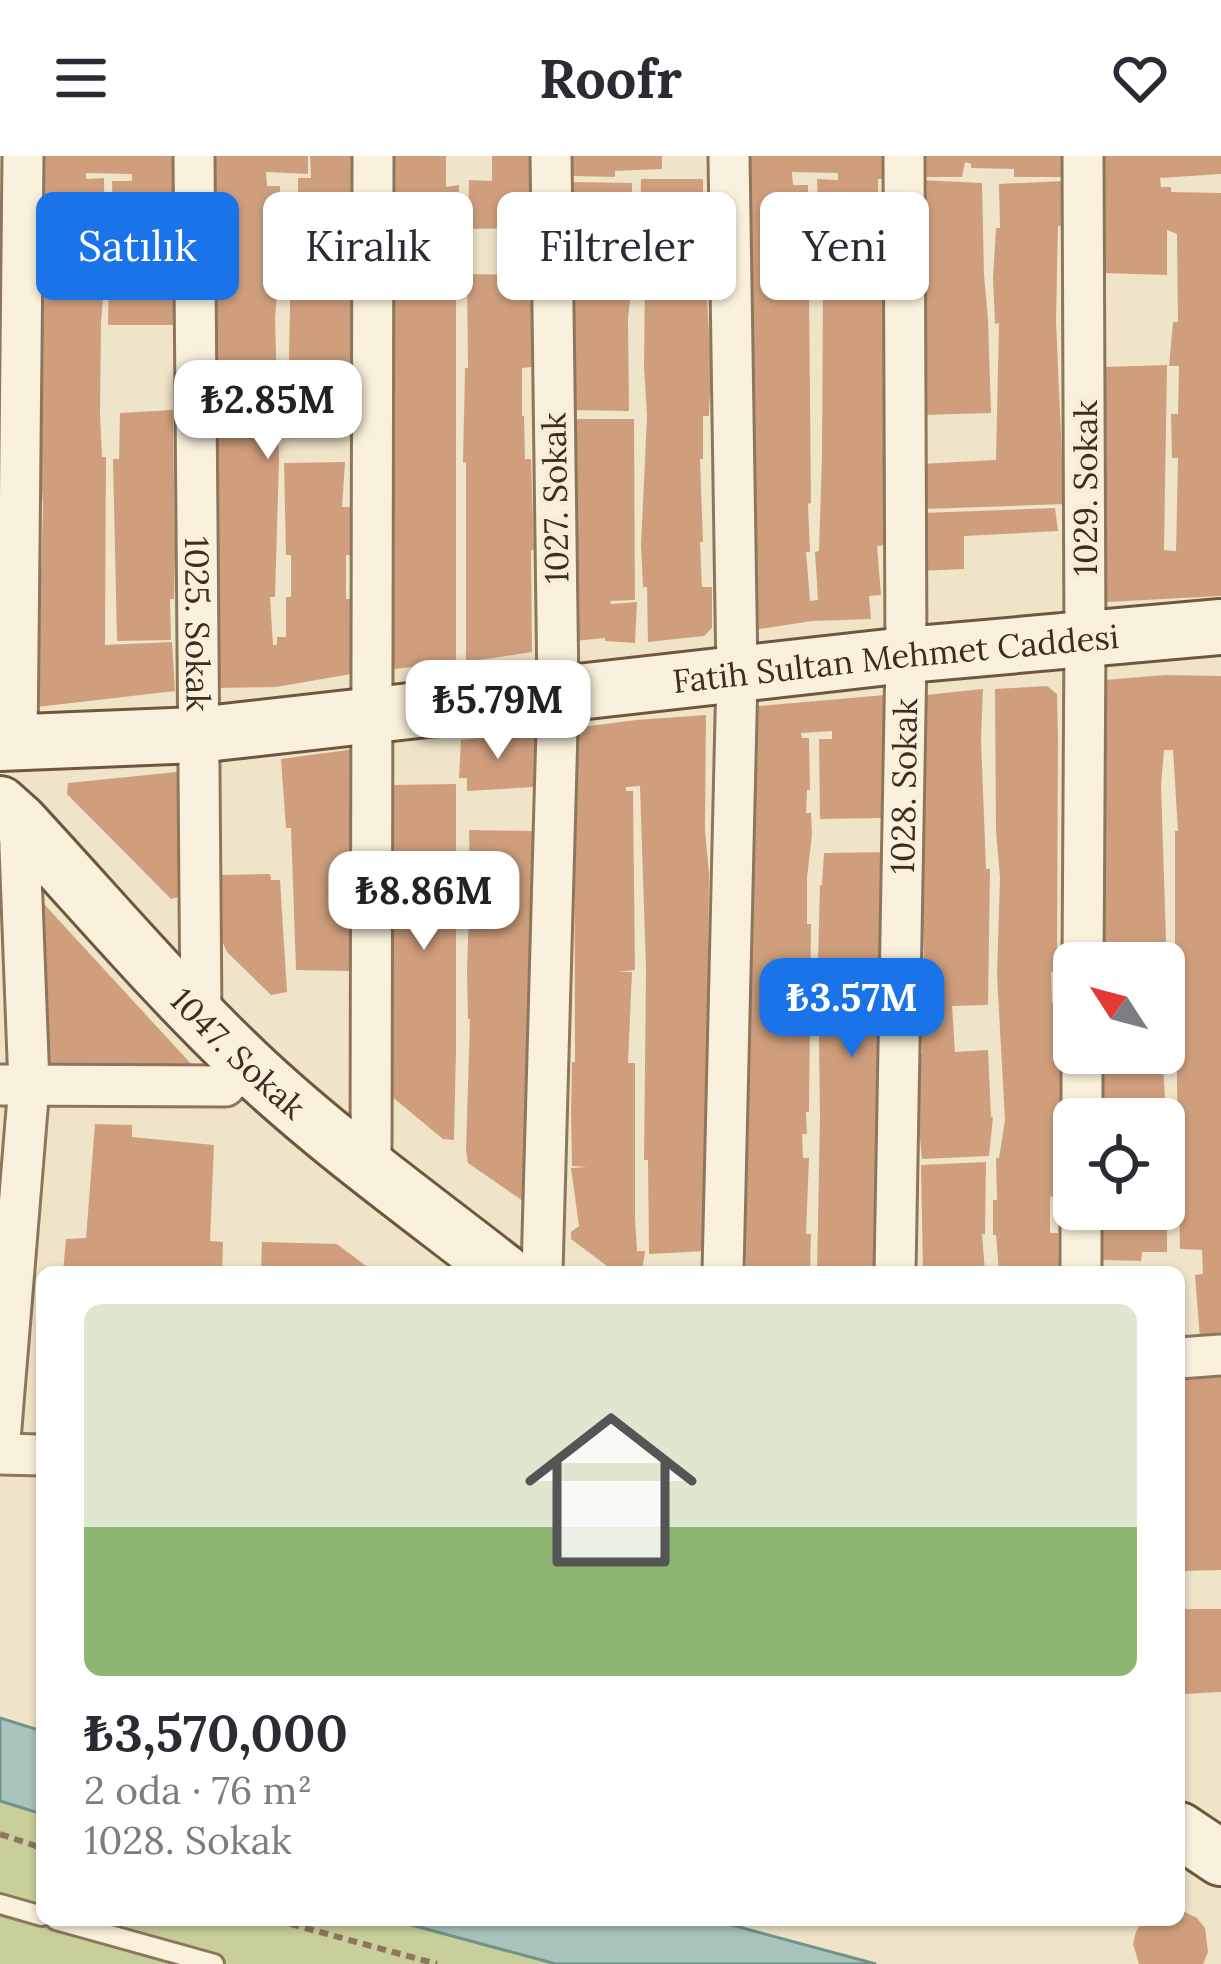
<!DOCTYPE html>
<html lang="tr">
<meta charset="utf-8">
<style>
:root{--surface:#fff;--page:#f7f7f7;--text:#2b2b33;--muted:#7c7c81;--accent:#1a73e8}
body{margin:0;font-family:Lora,serif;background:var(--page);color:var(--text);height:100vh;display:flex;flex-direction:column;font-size:45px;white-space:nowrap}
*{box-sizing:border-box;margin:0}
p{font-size:39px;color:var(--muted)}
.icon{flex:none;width:66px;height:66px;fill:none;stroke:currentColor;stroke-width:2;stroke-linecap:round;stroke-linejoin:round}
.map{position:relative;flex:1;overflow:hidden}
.panel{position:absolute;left:36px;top:1110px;width:1149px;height:660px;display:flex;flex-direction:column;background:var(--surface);border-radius:18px;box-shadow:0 3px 9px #0004}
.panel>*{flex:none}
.hud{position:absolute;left:36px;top:36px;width:1149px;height:108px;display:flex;gap:24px}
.needle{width:78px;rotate:306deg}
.tools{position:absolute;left:1053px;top:786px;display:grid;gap:24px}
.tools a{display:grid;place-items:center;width:132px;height:132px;border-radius:18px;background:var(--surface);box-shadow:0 3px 9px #0004;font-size:60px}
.price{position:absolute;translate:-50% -102px;padding:0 27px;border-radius:24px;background:#fff;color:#222;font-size:39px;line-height:78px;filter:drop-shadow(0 3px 6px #0008)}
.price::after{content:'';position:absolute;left:50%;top:72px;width:36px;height:27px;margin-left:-18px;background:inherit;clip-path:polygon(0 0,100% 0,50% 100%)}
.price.current{background:var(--accent);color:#fff}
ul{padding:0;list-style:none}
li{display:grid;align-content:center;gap:24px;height:636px;padding:0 48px}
li span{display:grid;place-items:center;height:372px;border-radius:18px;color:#555}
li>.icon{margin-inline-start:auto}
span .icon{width:216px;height:216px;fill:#fffc;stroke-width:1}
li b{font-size:51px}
.chip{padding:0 42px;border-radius:18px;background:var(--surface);box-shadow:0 3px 9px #0004;font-size:42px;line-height:108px}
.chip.current{background:var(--accent);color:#fff}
header{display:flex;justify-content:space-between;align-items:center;height:156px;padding:0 48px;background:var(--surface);font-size:54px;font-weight:800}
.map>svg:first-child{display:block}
.green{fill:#c9cf9b}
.water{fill:#a9c4bc;stroke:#6f938a;stroke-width:3}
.building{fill:#cf9f7d;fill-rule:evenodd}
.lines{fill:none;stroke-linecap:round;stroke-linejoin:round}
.service-casing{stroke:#8d765c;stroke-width:24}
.minor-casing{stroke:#8d765c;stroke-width:45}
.secondary-casing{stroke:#6f573f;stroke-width:60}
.path{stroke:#8d765c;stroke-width:6;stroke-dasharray:9 6;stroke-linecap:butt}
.service{stroke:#faf1dc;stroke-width:18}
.minor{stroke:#faf1dc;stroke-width:39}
.secondary{stroke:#faf1dc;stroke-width:54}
.labels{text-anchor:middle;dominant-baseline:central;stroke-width:9;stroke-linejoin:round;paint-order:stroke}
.street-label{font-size:33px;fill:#3d2e20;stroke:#f7eed8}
</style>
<header><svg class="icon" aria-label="menu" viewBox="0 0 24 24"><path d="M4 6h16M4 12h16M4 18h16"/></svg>Roofr<svg class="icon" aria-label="heart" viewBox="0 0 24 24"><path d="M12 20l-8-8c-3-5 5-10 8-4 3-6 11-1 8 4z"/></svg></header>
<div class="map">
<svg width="1221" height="1808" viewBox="0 0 1221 1808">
<rect width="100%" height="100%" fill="#f0e4c8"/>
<!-- green -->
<path class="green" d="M 0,1645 L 42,1658 L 42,1764 L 393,1764 L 556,1808 L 0,1808 Z"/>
<!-- water -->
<path class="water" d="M 0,1562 L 42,1575 L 42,1658 L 0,1645 Z
M 393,1764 L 713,1764 L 876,1808 L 556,1808 Z"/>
<!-- building -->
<path class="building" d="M 44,0 L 177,0 L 176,119 L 170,119 L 170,129 L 175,129 L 174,169 L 108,169 L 109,119 L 114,119 L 112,25 L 132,25 L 132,18 L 86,17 L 86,23 L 104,22 L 105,117 L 101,166 L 100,257 L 102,301 L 106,301 L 105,489 L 172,486 L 175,535 L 37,551 L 43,350 L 40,302 Z
M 213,0 L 308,0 L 308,18 L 266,16 L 267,30 L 280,30 L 279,115 L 275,162 L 279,304 L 275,441 L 270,441 L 273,489 L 277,489 L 277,481 L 286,481 L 286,441 L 291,441 L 291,399 L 286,399 L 284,307 L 345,306 L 342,351 L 354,351 L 354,399 L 346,399 L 346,443 L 352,443 L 351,518 L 276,531 L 218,532 L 218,302 L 214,162 L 217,114 Z
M 310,0 L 355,0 L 351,256 L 288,257 L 292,40 L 298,41 L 298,22 L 311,22 Z
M 393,0 L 446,0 L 446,31 L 459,29 L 460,74 L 456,74 L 456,506 L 394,513 L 391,304 L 394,304 Z
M 492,0 L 534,0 L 532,72 L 468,73 L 469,24 L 492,25 Z
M 573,0 L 662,0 L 662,13 L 615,15 L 615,21 L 573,20 Z
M 746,0 L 883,0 L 883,23 L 878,23 L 878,73 L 879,118 L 883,118 L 885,162 L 885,209 L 883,209 L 890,351 L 886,389 L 877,390 L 881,439 L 869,440 L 871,463 L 812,465 L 753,474 L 752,350 L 754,350 L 749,208 ZM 792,16 L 838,17 L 838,24 L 817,23 L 819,74 L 822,74 L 823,116 L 822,300 L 819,395 L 815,396 L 818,444 L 810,445 L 806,396 L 810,396 L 808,348 L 811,347 L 808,29 L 793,29 Z
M 922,0 L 1062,0 L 1063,21 L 1014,21 L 1014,13 L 971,12 L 971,8 L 965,6 L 962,21 L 922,21 Z
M 1102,0 L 1221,0 L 1221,18 L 1160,22 L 1161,31 L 1171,31 L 1171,36 L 1221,37 L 1221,440 L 1107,446 L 1103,211 L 1167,209 L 1164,394 L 1176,395 L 1178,302 L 1172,302 L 1171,258 L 1178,258 L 1179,210 L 1169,210 L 1173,166 L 1178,166 L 1177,78 L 1167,74 L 1167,119 L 1102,117 Z
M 641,23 L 703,23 L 703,72 L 711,211 L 709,260 L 703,260 L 703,303 L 700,303 L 703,386 L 700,386 L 702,431 L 712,431 L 712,472 L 704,480 L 648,486 L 647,431 L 643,431 L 641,389 L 647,261 L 644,210 L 645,117 L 640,73 Z
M 920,24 L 982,27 L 984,119 L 988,163 L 991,257 L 922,259 Z
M 1063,25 L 1063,70 L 1058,70 L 1056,165 L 1064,348 L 924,353 L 921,308 L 996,304 L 999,167 L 995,168 L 993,122 L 996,72 L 1000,72 L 999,28 Z
M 572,26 L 632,27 L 633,117 L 628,163 L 629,255 L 569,254 L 569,164 L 574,115 Z
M 467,118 L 533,119 L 531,211 L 522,212 L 522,260 L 524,260 L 525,303 L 531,303 L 534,394 L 531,394 L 532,496 L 466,506 L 466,306 L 463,307 L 465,212 L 468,212 Z
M 173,254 L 175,397 L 174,443 L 170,443 L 171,484 L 117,485 L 113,303 L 119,303 L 120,257 Z
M 568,263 L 634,263 L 635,444 L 610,445 L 611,448 L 637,446 L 635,487 L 605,485 L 605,482 L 574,485 Z
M 1055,352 L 1058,375 L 964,380 L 964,413 L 922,415 L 921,357 Z
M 1165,519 L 1221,520 L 1221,1181 L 1200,1183 L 1195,1119 L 1203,1118 L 1202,1094 L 1180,1093 L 1175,818 L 1175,675 L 1178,675 L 1173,594 L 1164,594 L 1161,629 L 1168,846 L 1164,846 L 1164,807 L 1103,807 L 1105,717 L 1101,629 L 1105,629 L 1105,524 Z
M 1047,530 L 1057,538 L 1058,581 L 1057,816 L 1051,816 L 1052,847 L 1058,847 L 1060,859 L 1063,965 L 1056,1005 L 1056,1040 L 1050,1041 L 1050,1077 L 1058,1077 L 1059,1116 L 999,1116 L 996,1079 L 993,1079 L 993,1044 L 997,1044 L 996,1002 L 999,1002 L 1005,964 L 997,819 L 1000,721 L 996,675 L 995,533 Z
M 983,533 L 981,583 L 986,713 L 990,713 L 988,849 L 952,850 L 955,896 L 988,894 L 991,961 L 993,961 L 989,1000 L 922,1003 L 918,961 L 919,898 L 922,897 L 920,850 L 924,804 L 921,710 L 925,539 Z
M 885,539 L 884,662 L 820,663 L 819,583 L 832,583 L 832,575 L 801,577 L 802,582 L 809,582 L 810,634 L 807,634 L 806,657 L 811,657 L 812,678 L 807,722 L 807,768 L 811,768 L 809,956 L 806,956 L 807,978 L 802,978 L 803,1002 L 809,1002 L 806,1078 L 811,1078 L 810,1116 L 746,1116 L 748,551 Z
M 706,559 L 705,674 L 709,718 L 706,1095 L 649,1098 L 648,1004 L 644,1004 L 646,814 L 640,630 L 626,631 L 626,635 L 633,635 L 635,814 L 618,816 L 632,816 L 628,907 L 635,907 L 635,1062 L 637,1095 L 645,1095 L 642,1116 L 615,1116 L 571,1083 L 571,1076 L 579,1070 L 571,1012 L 587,1011 L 572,1010 L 571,954 L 572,906 L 575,906 L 574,572 L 636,564 Z
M 535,576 L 533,631 L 467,635 L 467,622 L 459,622 L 461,584 Z
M 355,593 L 350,815 L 296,814 L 291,672 L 286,672 L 281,603 Z
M 187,615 L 182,740 L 171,743 L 67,638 L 68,627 Z
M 456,628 L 456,894 L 454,984 L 443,983 L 391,940 L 390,720 L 392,629 Z
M 469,674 L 532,675 L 531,1041 L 523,1045 L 468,1007 L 466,994 L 470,863 L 468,863 L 467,815 L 470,722 Z
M 888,696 L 881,1116 L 817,1116 L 820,962 L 818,804 L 820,729 L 822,729 L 824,697 Z
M 270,718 L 271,724 L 280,724 L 287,836 L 271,839 L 227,796 L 218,776 L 216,726 L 221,719 Z
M 43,747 L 194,911 L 38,912 L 36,748 Z
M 1101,897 L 1167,897 L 1167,906 L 1163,906 L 1166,963 L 1104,963 L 1099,910 Z
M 95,968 L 132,969 L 132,981 L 214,989 L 210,1085 L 223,1086 L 222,1116 L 63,1116 L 66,1083 L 86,1082 Z
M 986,1006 L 985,1078 L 982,1078 L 985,1116 L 923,1116 L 921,1009 Z
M 1101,1053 L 1167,1053 L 1167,1096 L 1142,1096 L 1141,1105 L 1101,1104 Z
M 262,1086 L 337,1088 L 374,1116 L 261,1116 Z
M 1221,1220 L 1221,1414 L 1181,1415 L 1182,1327 L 1179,1221 Z
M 1183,1453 L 1221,1453 L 1221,1536 L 1185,1538 Z
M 1179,1753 L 1197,1762 L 1205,1772 L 1208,1796 L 1203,1808 L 1139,1808 L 1133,1788 L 1136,1776 L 1142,1765 L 1179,1764 Z"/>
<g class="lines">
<defs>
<path id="service" d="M 0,1748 L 42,1760
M 56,1764 L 214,1808"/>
<g id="minor">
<path id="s1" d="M 194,0 L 201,862"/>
<path d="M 17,587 L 23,0"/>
<path d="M 1083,807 L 1085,484 L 1083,0"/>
<path d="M 0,929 L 225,930 L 246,907"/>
<path d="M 1082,963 L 1082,897"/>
<path d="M 371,1012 L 373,0"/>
<path d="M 542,1116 L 558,537 L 551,0"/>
<path d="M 723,1116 L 737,519 L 729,0"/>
<path id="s2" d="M 895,1116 L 906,499 L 904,0"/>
<path d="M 1081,1116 L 1081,1053"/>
<path d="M 1179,1202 L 1221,1199"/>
<path d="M 0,1284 L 29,929 L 19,665"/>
<path d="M 0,1298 L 42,1299"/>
</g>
<g id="secondary">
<path id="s3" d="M 0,587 L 197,579 L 906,499 L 1221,471"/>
<path id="s4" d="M 0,648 L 19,665 C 94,746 166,831 246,907 C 326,983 417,1048 504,1116"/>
<path d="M 1179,1674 L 1221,1702"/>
</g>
</defs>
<!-- service casing -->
<use href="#service" class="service-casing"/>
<!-- minor casing -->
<use href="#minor" class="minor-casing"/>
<!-- secondary casing -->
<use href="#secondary" class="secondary-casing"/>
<!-- path -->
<path class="path" d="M 0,1678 L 42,1692
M 276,1764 L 437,1808"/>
<!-- service -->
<use href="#service" class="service"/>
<!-- minor -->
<use href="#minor" class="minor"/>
<!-- secondary -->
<use href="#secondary" class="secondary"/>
</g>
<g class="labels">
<!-- street labels -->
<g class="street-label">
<text transform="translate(1085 332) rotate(-90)">1029. Sokak</text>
<text transform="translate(555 342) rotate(-91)">1027. Sokak</text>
<text stroke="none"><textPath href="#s1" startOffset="468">1025. Sokak</textPath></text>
<text stroke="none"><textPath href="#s3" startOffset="900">Fatih Sultan Mehmet Caddesi</textPath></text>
<text stroke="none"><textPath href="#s2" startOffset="486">1028. Sokak</textPath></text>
<text stroke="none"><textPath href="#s4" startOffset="345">1047. Sokak</textPath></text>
</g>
</g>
</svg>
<div class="tools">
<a><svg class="needle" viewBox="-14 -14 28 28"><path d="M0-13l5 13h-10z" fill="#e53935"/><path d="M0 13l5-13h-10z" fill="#7c7c81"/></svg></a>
<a><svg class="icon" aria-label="locate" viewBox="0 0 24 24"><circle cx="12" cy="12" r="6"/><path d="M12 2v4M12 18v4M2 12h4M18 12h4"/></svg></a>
</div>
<b class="price" style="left:268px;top:306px">₺2.85M</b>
<b class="price" style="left:498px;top:606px">₺5.79M</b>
<b class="price" style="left:424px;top:797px">₺8.86M</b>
<b class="price current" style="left:852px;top:904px">₺3.57M</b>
<div class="hud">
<a class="chip current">Satılık</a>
<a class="chip">Kiralık</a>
<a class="chip">Filtreler</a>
<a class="chip">Yeni</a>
</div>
<section class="panel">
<ul>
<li><span style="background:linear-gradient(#dfe7d0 60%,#8fb573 0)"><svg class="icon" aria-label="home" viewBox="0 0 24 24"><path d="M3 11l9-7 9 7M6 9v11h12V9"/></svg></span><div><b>₺3,570,000</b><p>2 oda · 76 m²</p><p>1028. Sokak</p></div></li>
</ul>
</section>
</div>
